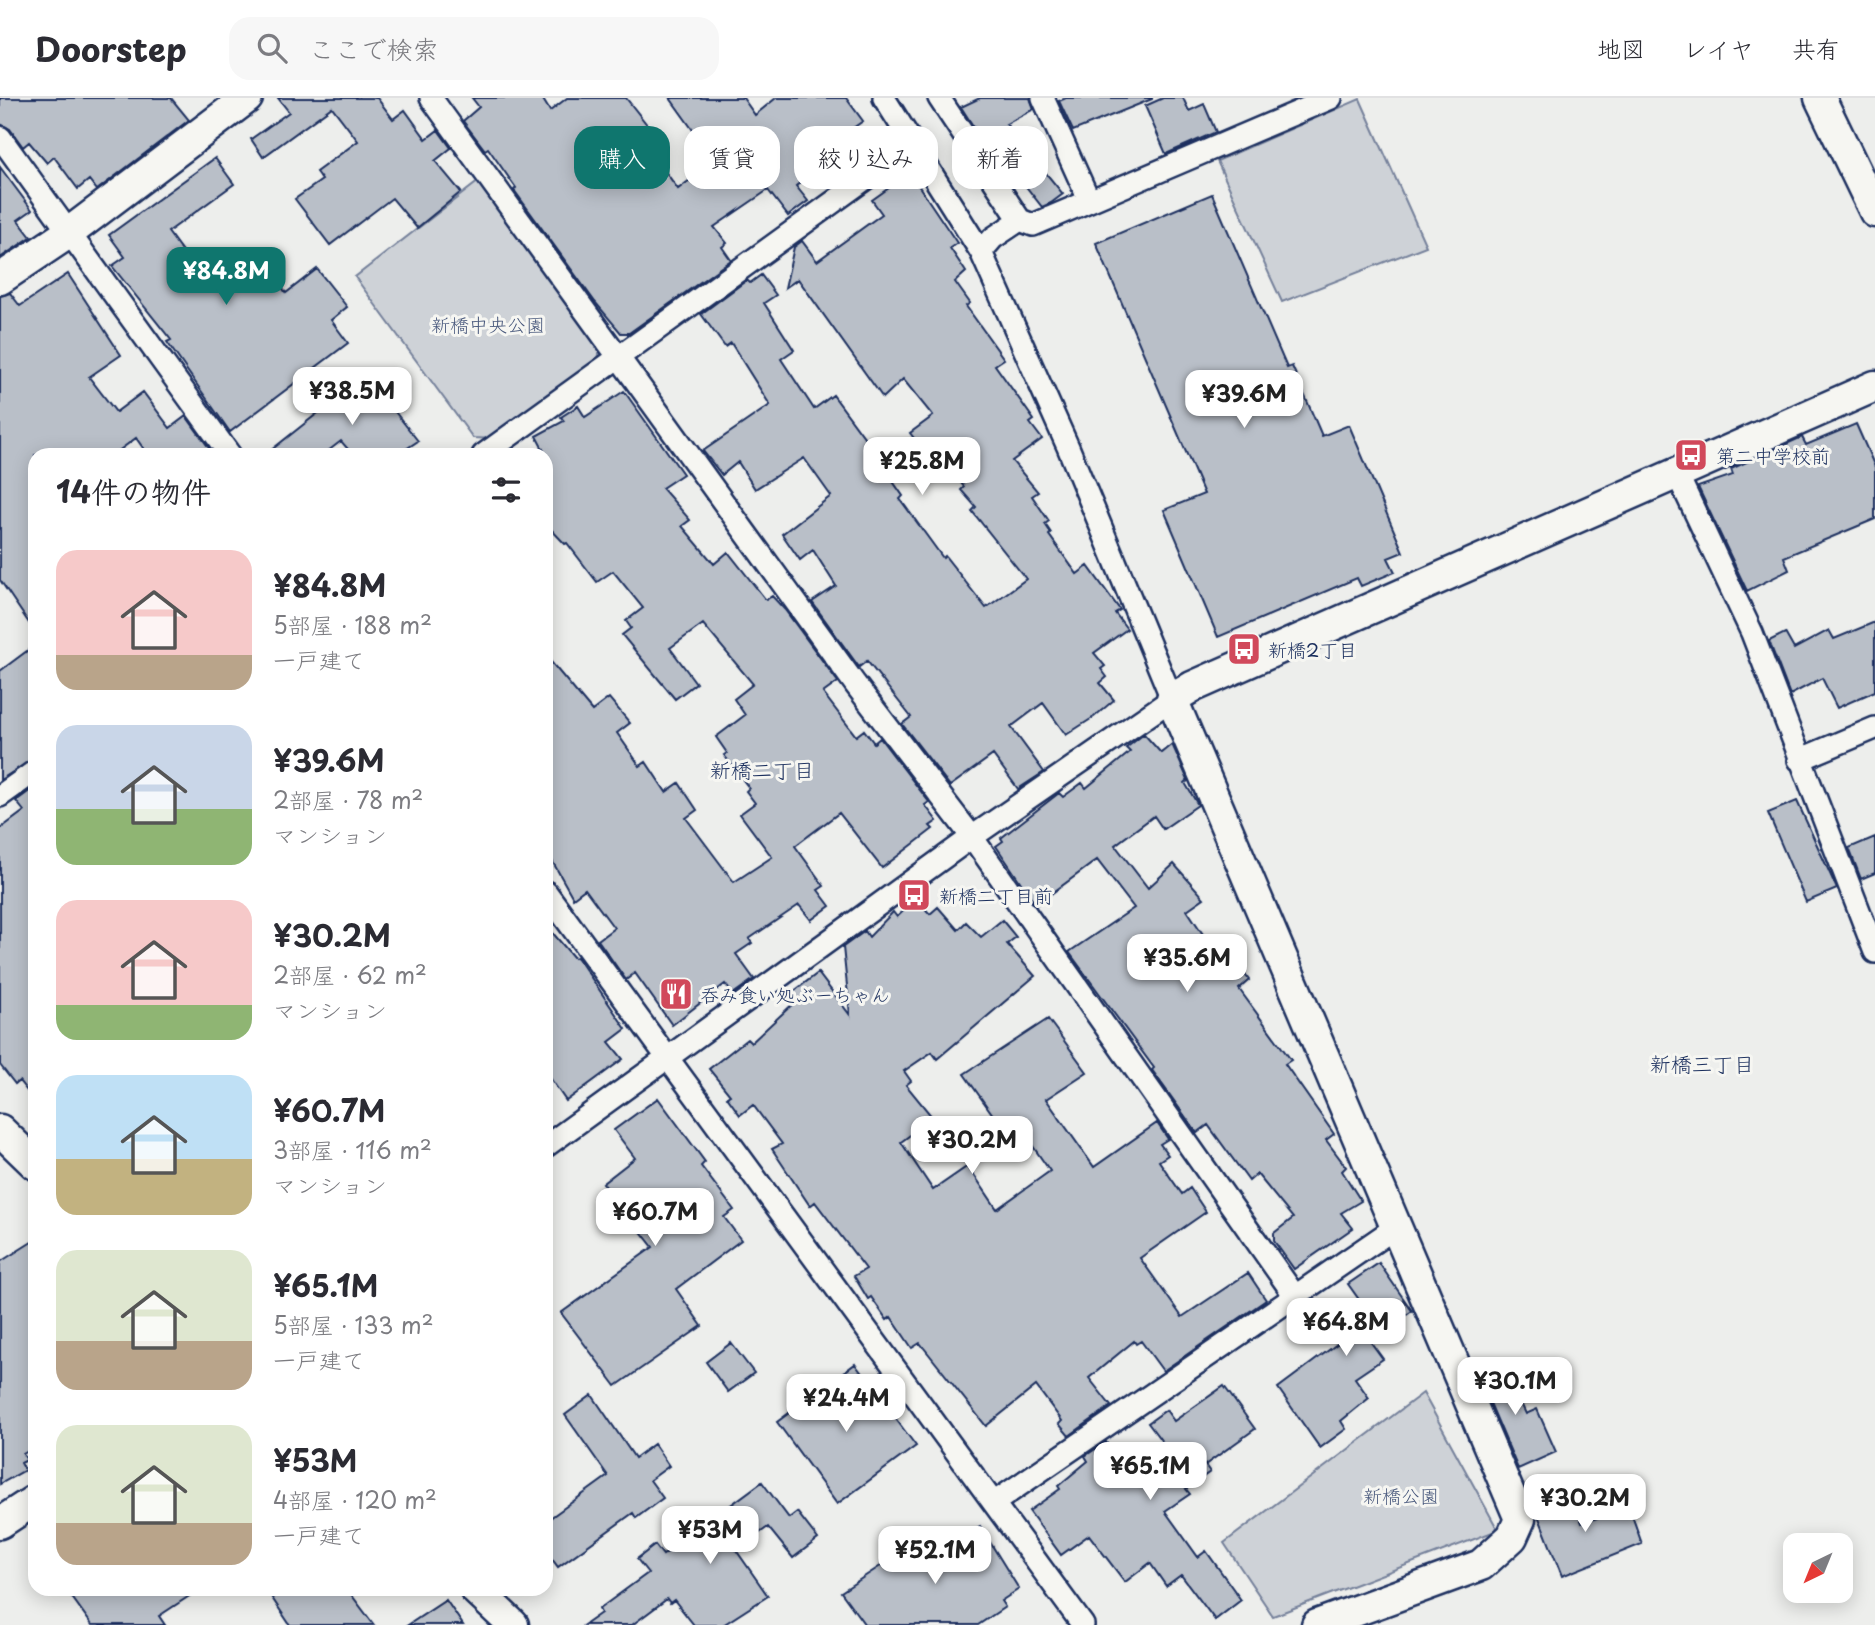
<!DOCTYPE html>
<html lang="ja">
<meta charset="utf-8">
<style>
:root{--surface:#fff;--page:#f7f7f7;--text:#2b2b33;--muted:#7c7c81;--line:#e1e1e2;--accent:#0f766e}
body{margin:0;font-family:"Playpen Sans","Klee One",sans-serif;background:var(--page);color:var(--text);height:100vh;display:flex;flex-direction:column;font-size:26px;white-space:nowrap}
*{box-sizing:border-box;margin:0}
p{font-size:23px;color:var(--muted)}
.icon{flex:none;width:38px;height:38px;fill:none;stroke:currentColor;stroke-width:2;stroke-linecap:round;stroke-linejoin:round}
.map{position:relative;flex:1;overflow:hidden}
.side{position:absolute;left:28px;top:350px;width:525px;height:1148px;display:flex;flex-direction:column;background:var(--surface);border-radius:21px;box-shadow:0 4px 18px #0003}
.side>*{flex:none}
.banner{position:absolute;left:574px;top:28px;width:665px;height:63px;display:flex;gap:14px}
.needle{width:46px;rotate:223deg}
.buttons{position:absolute;left:1783px;top:1435px;display:grid;gap:14px}
.buttons a{display:grid;place-items:center;width:70px;height:70px;border-radius:14px;background:var(--surface);box-shadow:0 4px 18px #0003;font-size:35px}
.price{position:absolute;translate:-50% -60px;padding:0 16px;border-radius:14px;background:#fff;color:#222;font-size:23px;line-height:46px;filter:drop-shadow(0 2px 4px #0008)}
.price::after{content:'';position:absolute;left:50%;top:42px;width:21px;height:16px;margin-left:-10px;background:inherit;clip-path:polygon(0 0,100% 0,50% 100%)}
.price.current{background:var(--accent);color:#fff}
ul{padding:0;list-style:none}
li{display:flex;align-items:center;gap:21px;height:175px;padding:0 28px}
li span{display:grid;place-items:center;flex:none;width:196px;height:140px;border-radius:21px;color:#555}
li>.icon{margin-inline-start:auto}
span .icon{width:84px;height:84px;fill:#fffc;stroke-width:1}
li b{font-size:30px}
h2{display:flex;justify-content:space-between;align-items:center;height:84px;padding:0 28px;font-size:30px}
.pill{padding:0 24px;border-radius:21px;background:var(--surface);box-shadow:0 4px 18px #0003;font-size:24px;line-height:63px}
.pill.current{background:var(--accent);color:#fff}
header{display:flex;align-items:center;gap:42px;box-sizing:border-box;height:98px;padding:0 35px;background:var(--surface);border-bottom:2px solid var(--line)}
header strong{font-size:33px}
nav{display:flex;gap:38px;margin-inline-start:auto;font-size:24px}
.search{width:490px;height:63px;background:var(--page);display:flex;align-items:center;gap:18px;box-sizing:border-box;padding:0 24px;border-radius:21px;color:var(--muted);font-size:26px}
.map>svg:first-child{display:block}
.green{fill:#ced2d7;stroke:#74809a;stroke-width:2}
.building{fill:#b9bfc8;stroke:#1b2f5e;stroke-width:2}
.lines{fill:none;stroke-linecap:round;stroke-linejoin:round}
.street-casing{stroke:#1b2f5e;stroke-width:26}
.secondary-casing{stroke:#1b2f5e;stroke-width:35}
.street{stroke:#f6f6f2;stroke-width:21}
.secondary{stroke:#f6f6f2;stroke-width:30}
.labels{text-anchor:middle;dominant-baseline:central;stroke-width:6;stroke-linejoin:round;paint-order:stroke}
.park-label{font-size:19px;fill:#48587c;stroke:#f6f6f2}
.poi-label{font-size:19px;fill:#1b2f5e;stroke:#f6f6f2;text-anchor:start}
.neighbourhood-label{font-size:21px;fill:#1b2f5e;stroke:#f6f6f2}
</style>
<header>
<strong>Doorstep</strong>
<div class="search"><svg class="icon" aria-label="search" viewBox="0 0 24 24"><circle cx="10" cy="10" r="6"/><path d="M15 15l6 6"/></svg>ここで検索</div>
<nav><a>地図</a><a>レイヤ</a><a>共有</a></nav>
</header>
<div class="map">
<svg width="1875" height="1527" viewBox="0 0 1875 1527">
<rect width="100%" height="100%" fill="#edeeec"/>
<filter id="ink" filterUnits="userSpaceOnUse"><feTurbulence type="fractalNoise" baseFrequency=".0143" numOctaves="2"/><feDisplacementMap in="SourceGraphic" scale="14" xChannelSelector="R" yChannelSelector="G"/><feConvolveMatrix kernelMatrix="1 2 1 2 8 2 1 2 1" color-interpolation-filters="sRGB"/></filter>
<g filter="url(#ink)">
<!-- green -->
<path class="green" d="M 1360,1 L 1426,148 L 1282,204 L 1217,63 Z
M 479,83 L 600,245 L 598,265 L 496,341 L 473,340 L 355,179 Z
M 1423,1295 L 1498,1432 L 1273,1518 L 1224,1445 Z"/>
<!-- building -->
<path class="building" d="M 0,0 L 171,0 L 189,22 L 97,92 L 89,82 L 78,91 L 54,59 L 47,65 L 29,44 L 23,49 L 10,31 L 0,26 Z
M 278,0 L 377,0 L 393,21 L 405,12 L 426,41 L 438,32 L 451,50 L 435,63 L 461,94 L 417,130 L 392,100 L 330,147 L 295,101 L 322,82 L 316,74 L 358,43 L 332,9 L 263,59 L 251,41 L 289,14 Z
M 472,0 L 542,0 L 550,13 L 567,0 L 626,0 L 652,33 L 642,41 L 678,91 L 715,63 L 670,0 L 743,0 L 755,17 L 776,0 L 846,0 L 863,23 L 812,59 L 820,69 L 796,88 L 808,103 L 788,118 L 768,92 L 714,129 L 727,145 L 722,149 L 731,162 L 629,235 L 621,235 L 595,204 L 514,92 L 516,90 L 488,50 L 485,52 L 463,23 L 479,9 Z
M 980,0 L 1030,0 L 1034,11 L 1006,26 L 1063,96 L 1051,105 L 1042,109 L 985,36 L 980,39 L 961,9 Z
M 1066,0 L 1152,0 L 1152,1 L 1073,33 L 1059,3 Z
M 1163,0 L 1183,0 L 1189,13 L 1204,6 L 1216,34 L 1166,56 L 1145,8 Z
M 215,60 L 234,86 L 168,134 L 198,175 L 211,166 L 218,176 L 254,151 L 286,195 L 317,171 L 347,209 L 331,222 L 348,245 L 230,334 L 167,244 L 171,242 L 112,168 L 125,159 L 109,137 Z
M 0,69 L 32,112 L 18,122 L 31,139 L 0,160 Z
M 910,75 L 957,145 L 950,150 L 966,174 L 955,184 L 970,205 L 966,208 L 1004,261 L 995,267 L 1034,322 L 1030,325 L 1042,341 L 1012,363 L 1038,394 L 1032,398 L 1049,423 L 1045,426 L 1051,435 L 1049,437 L 1077,476 L 1088,468 L 1120,512 L 1115,515 L 1127,531 L 1094,555 L 1105,568 L 1101,571 L 1107,579 L 1100,585 L 1114,602 L 1094,619 L 1066,637 L 1043,605 L 1011,629 L 1044,674 L 1018,691 L 993,657 L 950,688 L 902,626 L 911,619 L 867,563 L 859,569 L 812,504 L 836,488 L 813,452 L 800,462 L 782,436 L 831,398 L 804,360 L 755,391 L 738,364 L 722,377 L 703,353 L 770,307 L 731,245 L 725,249 L 701,216 L 747,182 L 750,185 L 761,177 L 776,197 L 764,205 L 794,252 L 781,261 L 814,311 L 833,297 L 887,370 L 885,372 L 903,398 L 900,401 L 943,460 L 945,458 L 986,510 L 1026,481 L 972,413 L 976,409 L 961,392 L 964,389 L 936,351 L 927,357 L 910,335 L 933,318 L 903,281 L 883,300 L 798,181 L 785,190 L 794,149 L 802,143 L 817,163 L 882,116 L 872,102 Z
M 1212,96 L 1287,270 L 1292,268 L 1322,338 L 1349,327 L 1403,454 L 1388,460 L 1395,474 L 1361,488 L 1357,480 L 1218,539 L 1164,412 L 1204,396 L 1096,145 Z
M 68,176 L 121,257 L 89,279 L 116,314 L 143,294 L 170,330 L 186,318 L 209,350 L 199,357 L 148,357 L 136,340 L 113,357 L 35,357 L 35,534 L 0,482 L 0,198 L 10,195 L 20,208 Z
M 366,277 L 418,343 L 397,357 L 353,357 L 341,343 L 323,357 L 265,357 Z
M 624,293 L 683,376 L 662,390 L 690,422 L 682,428 L 714,466 L 728,454 L 766,502 L 772,498 L 785,512 L 838,584 L 823,595 L 856,638 L 864,632 L 874,645 L 880,640 L 929,704 L 925,707 L 937,723 L 930,728 L 933,731 L 882,770 L 839,715 L 795,748 L 824,788 L 818,792 L 830,808 L 811,822 L 799,807 L 749,841 L 752,845 L 736,856 L 754,881 L 733,896 L 725,886 L 672,927 L 635,875 L 626,882 L 598,842 L 614,830 L 585,791 L 573,800 L 546,752 L 546,558 L 592,613 L 609,600 L 630,625 L 617,635 L 640,668 L 646,664 L 666,694 L 679,685 L 697,712 L 686,720 L 734,784 L 772,759 L 740,716 L 755,705 L 746,693 L 749,690 L 724,657 L 727,655 L 716,639 L 745,617 L 734,601 L 753,586 L 703,526 L 670,550 L 696,585 L 675,601 L 622,537 L 631,530 L 626,523 L 643,510 L 613,473 L 597,484 L 567,445 L 565,446 L 546,426 L 546,357 L 536,338 L 564,323 L 561,319 L 578,308 L 585,319 Z
M 1856,326 L 1875,369 L 1875,421 L 1784,459 L 1789,472 L 1747,493 L 1698,389 L 1733,377 L 1731,371 L 1802,339 L 1806,347 Z
M 1875,524 L 1875,593 L 1837,610 L 1822,580 L 1790,597 L 1769,543 L 1785,535 L 1794,551 L 1829,532 L 1834,541 Z
M 35,547 L 35,660 L 0,682 L 0,573 Z
M 1144,636 L 1161,655 L 1172,646 L 1188,682 L 1185,685 L 1198,707 L 1163,731 L 1154,718 L 1115,747 L 1148,790 L 1174,766 L 1204,800 L 1187,812 L 1222,865 L 1231,858 L 1249,882 L 1239,891 L 1291,962 L 1285,966 L 1334,1036 L 1326,1042 L 1346,1069 L 1342,1073 L 1361,1103 L 1341,1115 L 1353,1130 L 1294,1171 L 1274,1143 L 1274,1135 L 1293,1120 L 1257,1076 L 1249,1083 L 1208,1027 L 1197,1035 L 1152,972 L 1154,970 L 1069,854 L 1134,810 L 1097,762 L 1036,807 L 996,748 L 1003,743 L 1001,740 L 1059,695 L 1063,699 L 1082,685 L 1086,690 L 1130,654 L 1126,650 Z
M 35,689 L 35,1003 L 19,983 L 15,986 L 0,967 L 0,731 L 24,713 L 16,703 Z
M 1797,703 L 1837,791 L 1806,804 L 1768,715 Z
M 1875,739 L 1875,775 L 1861,781 L 1849,750 Z
M 916,801 L 930,816 L 938,809 L 958,832 L 966,824 L 981,839 L 1002,822 L 1016,839 L 1007,846 L 1035,878 L 937,961 L 932,954 L 904,973 L 911,983 L 906,987 L 933,1020 L 901,1044 L 933,1092 L 968,1068 L 997,1111 L 1050,1073 L 1025,1037 L 1004,1052 L 983,1024 L 993,1017 L 964,976 L 1048,921 L 1087,974 L 1046,1001 L 1094,1069 L 1157,1025 L 1168,1041 L 1160,1046 L 1168,1057 L 1159,1063 L 1182,1096 L 1190,1090 L 1206,1114 L 1140,1160 L 1182,1219 L 1248,1175 L 1266,1202 L 1163,1273 L 1141,1243 L 1136,1246 L 1134,1243 L 1089,1280 L 1111,1308 L 1069,1338 L 1059,1326 L 1062,1323 L 1036,1288 L 986,1328 L 920,1245 L 912,1250 L 891,1219 L 887,1222 L 871,1199 L 868,1201 L 854,1178 L 866,1171 L 815,1104 L 810,1108 L 772,1051 L 782,1046 L 753,1007 L 740,1017 L 727,999 L 730,997 L 709,971 L 747,941 L 751,945 L 798,901 L 793,894 L 818,875 L 850,917 L 843,849 L 865,833 L 869,839 L 893,814 L 897,819 Z
M 546,827 L 574,860 L 577,859 L 626,931 L 609,944 L 623,961 L 566,1003 L 546,974 Z
M 658,1000 L 705,1064 L 701,1068 L 734,1112 L 724,1119 L 741,1142 L 676,1191 L 702,1228 L 616,1288 L 561,1215 L 653,1149 L 603,1085 L 635,1060 L 614,1032 Z
M 35,1142 L 35,1349 L 23,1356 L 27,1362 L 21,1365 L 25,1372 L 0,1386 L 0,1164 Z
M 1379,1165 L 1412,1213 L 1370,1243 L 1383,1261 L 1355,1280 L 1369,1300 L 1341,1323 L 1346,1331 L 1320,1350 L 1278,1290 L 1341,1243 L 1329,1224 L 1360,1203 L 1348,1186 Z
M 731,1245 L 754,1275 L 728,1294 L 706,1264 Z
M 1500,1261 L 1526,1316 L 1537,1311 L 1556,1354 L 1518,1371 L 1476,1272 Z
M 855,1266 L 916,1348 L 837,1406 L 777,1324 Z
M 1224,1288 L 1255,1331 L 1205,1367 L 1210,1374 L 1186,1391 L 1190,1396 L 1165,1413 L 1198,1459 L 1206,1453 L 1241,1502 L 1215,1522 L 1181,1477 L 1166,1488 L 1150,1465 L 1125,1484 L 1089,1437 L 1061,1457 L 1029,1413 L 1060,1391 L 1058,1388 L 1088,1363 L 1085,1358 L 1106,1344 L 1132,1380 L 1169,1353 L 1148,1325 L 1166,1312 L 1174,1323 Z
M 592,1297 L 635,1360 L 654,1346 L 669,1368 L 650,1382 L 663,1400 L 636,1420 L 633,1415 L 558,1469 L 546,1453 L 546,1423 L 608,1378 L 565,1317 Z
M 762,1384 L 789,1420 L 797,1414 L 818,1441 L 793,1460 L 768,1429 L 736,1452 L 768,1498 L 723,1527 L 694,1527 L 674,1502 L 670,1505 L 667,1501 L 632,1527 L 584,1527 L 601,1515 L 599,1511 L 648,1475 L 637,1461 L 655,1447 L 663,1457 Z
M 1570,1394 L 1582,1425 L 1629,1409 L 1642,1446 L 1562,1478 L 1534,1407 Z
M 980,1428 L 1019,1491 L 1001,1503 L 1005,1509 L 978,1527 L 865,1527 L 841,1494 L 905,1452 L 910,1459 L 936,1440 L 944,1450 Z
M 66,1491 L 200,1491 L 159,1518 L 165,1527 L 92,1527 Z
M 266,1491 L 347,1491 L 374,1527 L 290,1527 Z
M 446,1502 L 463,1527 L 408,1527 Z"/>
<g class="lines">
<defs>
<path id="street" d="M 431,0 L 855,586 L 972,739 L 1295,1198
M 939,0 L 1020,122 L 1033,127 L 1331,0
M 1043,0 L 1089,102
M 0,39 L 230,357
M 981,154 L 993,140 L 1020,122
M 483,357 L 915,45
M 1677,376 L 1752,535 L 1875,854
M 1799,662 L 1875,630
M 0,698 L 35,673
M 546,794 L 1083,1527
M 546,1048 L 972,739 L 1172,601 L 1068,349 L 981,154 L 884,0
M 995,1404 L 1396,1129"/>
<path id="secondary" d="M 1820,0 L 1875,114
M 0,181 L 70,134 L 247,0
M 0,1032 L 35,1066
M 0,1425 L 35,1402
M 475,1491 L 513,1527
M 1317,1527 L 1481,1467 L 1512,1439 L 1520,1421 L 1172,601 L 1192,589 L 1875,288"/>
</defs>
<!-- street casing -->
<use href="#street" class="street-casing"/>
<!-- secondary casing -->
<use href="#secondary" class="secondary-casing"/>
<!-- street -->
<use href="#street" class="street"/>
<!-- secondary -->
<use href="#secondary" class="secondary"/>
</g>
</g>
<!-- icons -->
<defs>
<symbol id="bus-square" viewBox="-11 -11 22 22"><rect x="-9" y="-9" width="18" height="18" rx="4" fill="#d1495b" stroke="#f6f6f2"/><path d="M-5-6H5V4H4V6H2V4H-2V6H-4V4H-5ZM-3.5-4V0h7V-4ZM-3.5 1.2v1.5H-2V1.2ZM2 1.2v1.5H3.5V1.2Z" fill="#fff"/></symbol>
<symbol id="restaurant-square" viewBox="-11 -11 22 22"><rect x="-9" y="-9" width="18" height="18" rx="4" fill="#d1495b" stroke="#f6f6f2"/><path d="M-5-6h1v4h1v-4h1v4h1v-4h1v5L-1.5 .5V6h-2V.5L-5-1ZM5-6V6H3V1.5H1.5Q1.5-4 5-6Z" fill="#fff"/></symbol>
</defs>
<g fill-rule="evenodd">
<use href="#bus-square" x="1672" y="338" width="38" height="38"/>
<use href="#bus-square" x="1225" y="532" width="38" height="38"/>
<use href="#bus-square" x="895" y="778" width="38" height="38"/>
<use href="#restaurant-square" x="657" y="877" width="38" height="38"/>
</g>
<g class="labels">
<!-- park labels -->
<g class="park-label">
<text x="488" y="226">新橋中央公園</text>
<text x="1401" y="1397">新橋公園</text>
</g>
<!-- poi labels -->
<g class="poi-label">
<text x="1716" y="357">第二中学校前</text>
<text x="1268" y="551">新橋2丁目</text>
<text x="939" y="797">新橋二丁目前</text>
<text x="700" y="896">呑み食い処ぶーちゃん</text>
</g>
<!-- neighbourhood labels -->
<g class="neighbourhood-label">
<text x="762" y="671">新橋二丁目</text>
<text x="1702" y="965">新橋三丁目</text>
</g>
</g>
</svg>
<div class="buttons">
<a><svg class="needle" viewBox="-14 -14 28 28"><path d="M0-13l5 13h-10z" fill="#e53935"/><path d="M0 13l5-13h-10z" fill="#7c7c81"/></svg></a>
</div>
<b class="price current" style="left:226px;top:209px">¥84.8M</b>
<b class="price" style="left:352px;top:329px">¥38.5M</b>
<b class="price" style="left:1244px;top:332px">¥39.6M</b>
<b class="price" style="left:922px;top:399px">¥25.8M</b>
<b class="price" style="left:1187px;top:896px">¥35.6M</b>
<b class="price" style="left:972px;top:1078px">¥30.2M</b>
<b class="price" style="left:655px;top:1150px">¥60.7M</b>
<b class="price" style="left:1346px;top:1260px">¥64.8M</b>
<b class="price" style="left:1515px;top:1319px">¥30.1M</b>
<b class="price" style="left:846px;top:1336px">¥24.4M</b>
<b class="price" style="left:1150px;top:1404px">¥65.1M</b>
<b class="price" style="left:1585px;top:1436px">¥30.2M</b>
<b class="price" style="left:710px;top:1468px">¥53M</b>
<b class="price" style="left:935px;top:1488px">¥52.1M</b>
<div class="banner">
<a class="pill current">購入</a>
<a class="pill">賃貸</a>
<a class="pill">絞り込み</a>
<a class="pill">新着</a>
</div>
<section class="side">
<h2>14件の物件<svg class="icon" aria-label="filters" viewBox="0 0 24 24"><path d="M4 7h16M4 17h16"/><circle cx="9" cy="7" r="2"/><circle cx="15" cy="17" r="2"/></svg></h2>
<ul>
<li><span style="background:linear-gradient(#f6c9c9 75%,#b9a48a 0)"><svg class="icon" aria-label="home" viewBox="0 0 24 24"><path d="M3 11l9-7 9 7M6 9v11h12V9"/></svg></span><div><b>¥84.8M</b><p>5部屋 · 188 m²</p><p>一戸建て</p></div></li>
<li><span style="background:linear-gradient(#c9d6e8 60%,#8fb573 0)"><svg class="icon" aria-label="home" viewBox="0 0 24 24"><path d="M3 11l9-7 9 7M6 9v11h12V9"/></svg></span><div><b>¥39.6M</b><p>2部屋 · 78 m²</p><p>マンション</p></div></li>
<li><span style="background:linear-gradient(#f6c9c9 75%,#8fb573 0)"><svg class="icon" aria-label="home" viewBox="0 0 24 24"><path d="M3 11l9-7 9 7M6 9v11h12V9"/></svg></span><div><b>¥30.2M</b><p>2部屋 · 62 m²</p><p>マンション</p></div></li>
<li><span style="background:linear-gradient(#bfe0f5 60%,#c2b280 0)"><svg class="icon" aria-label="home" viewBox="0 0 24 24"><path d="M3 11l9-7 9 7M6 9v11h12V9"/></svg></span><div><b>¥60.7M</b><p>3部屋 · 116 m²</p><p>マンション</p></div></li>
<li><span style="background:linear-gradient(#dfe7d0 65%,#b9a48a 0)"><svg class="icon" aria-label="home" viewBox="0 0 24 24"><path d="M3 11l9-7 9 7M6 9v11h12V9"/></svg></span><div><b>¥65.1M</b><p>5部屋 · 133 m²</p><p>一戸建て</p></div></li>
<li><span style="background:linear-gradient(#dfe7d0 70%,#b9a48a 0)"><svg class="icon" aria-label="home" viewBox="0 0 24 24"><path d="M3 11l9-7 9 7M6 9v11h12V9"/></svg></span><div><b>¥53M</b><p>4部屋 · 120 m²</p><p>一戸建て</p></div></li>
</ul>
</section>
</div>
